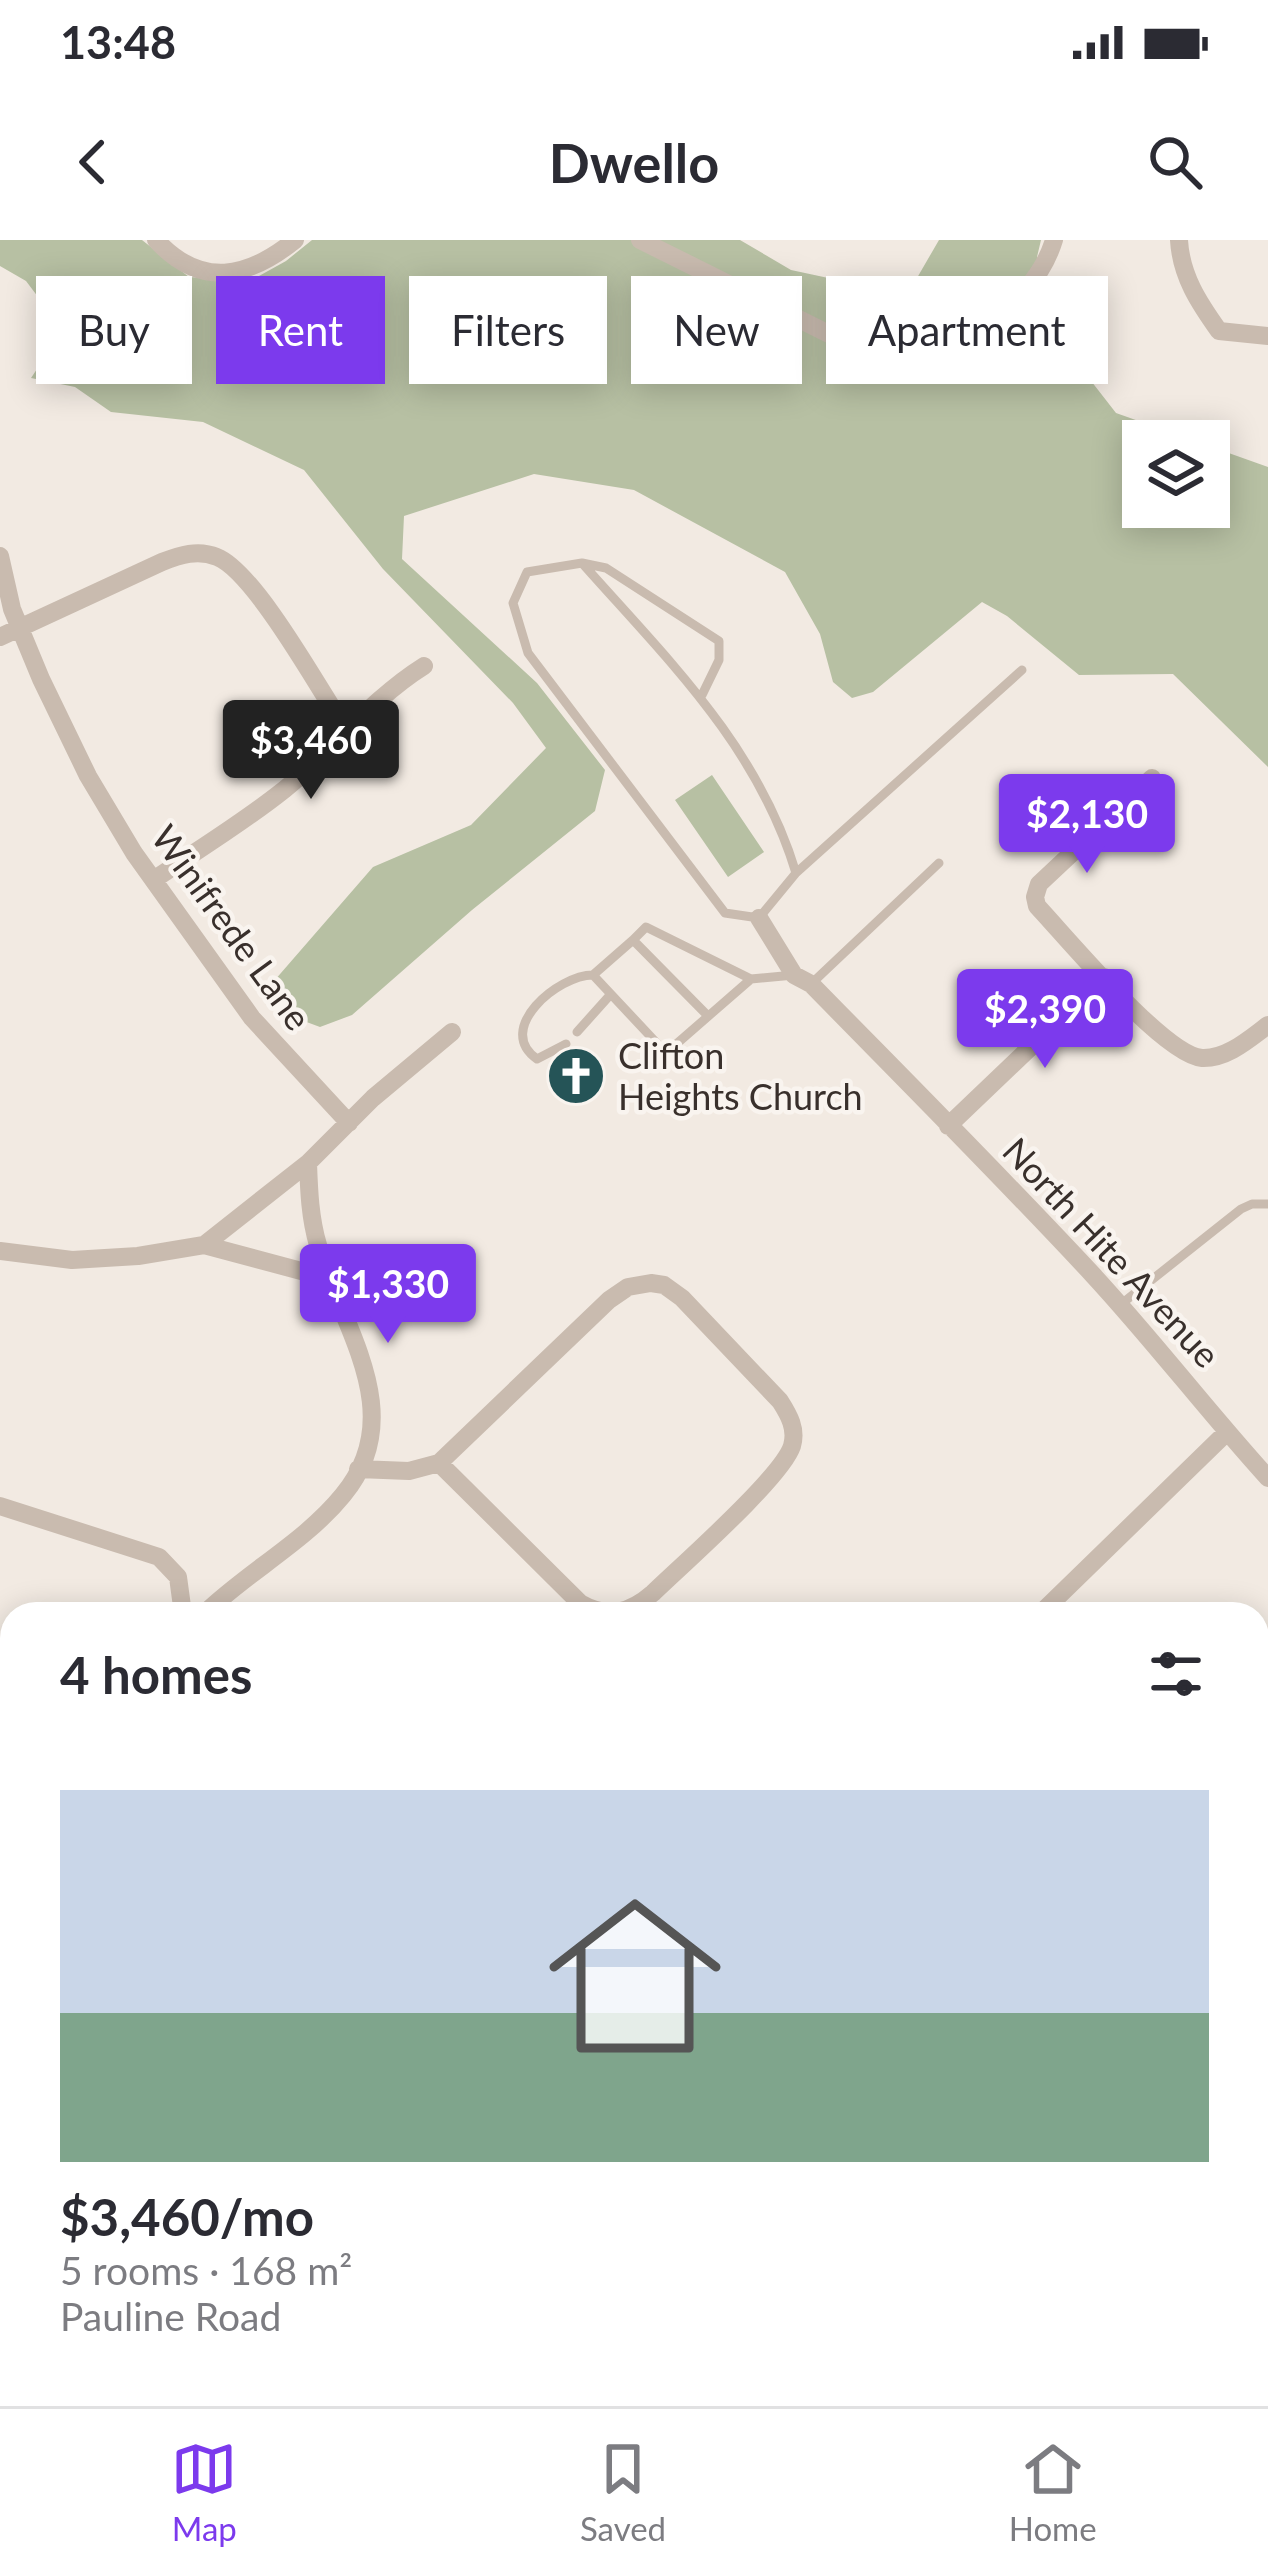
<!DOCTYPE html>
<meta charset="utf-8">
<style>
:root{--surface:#fff;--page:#f2f2f3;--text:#2b2b33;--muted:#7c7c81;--line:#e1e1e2;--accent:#7c3aed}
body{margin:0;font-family:Lato,sans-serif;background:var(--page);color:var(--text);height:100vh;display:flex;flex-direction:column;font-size:45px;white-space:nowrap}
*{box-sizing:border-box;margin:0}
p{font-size:39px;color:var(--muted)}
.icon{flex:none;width:66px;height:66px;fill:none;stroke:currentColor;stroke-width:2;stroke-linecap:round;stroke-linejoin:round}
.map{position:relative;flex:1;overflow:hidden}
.side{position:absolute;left:0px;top:1362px;width:1269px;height:804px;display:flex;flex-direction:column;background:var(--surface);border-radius:36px 36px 0 0;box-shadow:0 6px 30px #0003}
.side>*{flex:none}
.hud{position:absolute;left:36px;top:36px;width:1197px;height:108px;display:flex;gap:24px}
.fabs{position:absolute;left:1122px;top:180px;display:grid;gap:24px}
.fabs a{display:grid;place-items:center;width:108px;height:108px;border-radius:0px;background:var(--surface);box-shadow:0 6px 30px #0003;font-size:60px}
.price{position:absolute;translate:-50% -102px;padding:0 27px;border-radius:12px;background:var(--accent);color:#fff;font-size:39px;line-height:78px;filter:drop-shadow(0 3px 6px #0008)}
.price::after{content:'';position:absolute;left:50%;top:72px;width:36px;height:27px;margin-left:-18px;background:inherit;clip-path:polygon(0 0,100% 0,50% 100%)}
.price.active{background:#222;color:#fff}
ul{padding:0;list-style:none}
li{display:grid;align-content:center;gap:24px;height:636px;padding:0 60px}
li span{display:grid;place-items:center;height:372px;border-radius:0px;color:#555}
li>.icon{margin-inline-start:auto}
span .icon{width:216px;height:216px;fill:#fffc;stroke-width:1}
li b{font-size:51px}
h2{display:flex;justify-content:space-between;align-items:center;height:144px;padding:0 60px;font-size:51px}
.chip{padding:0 42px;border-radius:0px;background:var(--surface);box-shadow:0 6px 30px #0003;font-size:42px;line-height:108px}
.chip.active{background:var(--accent);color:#fff}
.status{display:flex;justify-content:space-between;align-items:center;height:84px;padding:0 60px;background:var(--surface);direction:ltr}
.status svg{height:33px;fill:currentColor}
header{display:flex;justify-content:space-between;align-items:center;height:156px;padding:0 60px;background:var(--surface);font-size:54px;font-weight:700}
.tabs{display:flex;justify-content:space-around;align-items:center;height:168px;border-top:3px solid var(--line);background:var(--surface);font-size:33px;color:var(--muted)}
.tabs a{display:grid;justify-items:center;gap:6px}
.tabs .active{color:var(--accent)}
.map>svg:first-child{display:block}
.green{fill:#b7c0a3}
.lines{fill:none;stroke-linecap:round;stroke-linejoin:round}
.lane{stroke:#c9bbaf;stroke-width:9}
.street{stroke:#c9bbaf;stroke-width:18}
.secondary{stroke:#9d8a80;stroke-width:24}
.labels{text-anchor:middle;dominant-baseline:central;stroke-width:9;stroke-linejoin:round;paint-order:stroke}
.street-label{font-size:36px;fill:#39302c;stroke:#f9f4ef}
.poi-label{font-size:36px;fill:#39302c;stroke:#f9f4ef;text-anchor:start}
</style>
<div class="status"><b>13:48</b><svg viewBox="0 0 49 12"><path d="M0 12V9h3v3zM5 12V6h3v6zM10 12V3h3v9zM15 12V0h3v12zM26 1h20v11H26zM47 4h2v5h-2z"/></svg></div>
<header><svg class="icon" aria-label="back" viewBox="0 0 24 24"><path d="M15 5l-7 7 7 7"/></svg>Dwello<svg class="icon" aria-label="search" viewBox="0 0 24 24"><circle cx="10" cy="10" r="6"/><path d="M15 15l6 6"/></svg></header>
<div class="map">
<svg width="1268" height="2166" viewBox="0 0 1268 2166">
<rect width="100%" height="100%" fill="#f2eae2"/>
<!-- green -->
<path class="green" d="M 0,0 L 142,0 L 189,37 L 250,41 L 286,21 L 312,0 L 740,0 L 791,30 L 875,48 L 910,50 L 939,0 L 1041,0 L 1037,17 L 1046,83 L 1116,173 L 1195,201 L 1143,201 L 1143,267 L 1209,267 L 1209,206 L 1268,227 L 1268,527 L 1173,434 L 1079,435 L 1007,376 L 982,362 L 873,452 L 852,458 L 833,442 L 820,394 L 785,332 L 634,250 L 534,234 L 404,276 L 402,319 L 537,443 L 605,530 L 595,571 L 472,670 L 352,775 L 320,787 L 285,774 L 274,741 L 373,627 L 471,585 L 546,508 L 513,463 L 383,329 L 304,230 L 203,182 L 111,172 L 75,147 L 31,138 L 63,90 L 26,41 L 0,26 Z
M 712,535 L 764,612 L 728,637 L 675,560 Z"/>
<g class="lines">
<!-- lane -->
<path class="lane" d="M 582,323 C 667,419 758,506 796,633 L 759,678 L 725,673 L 528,413 L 513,363 L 527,332 L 582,323 L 606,328 L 719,401 L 719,420 L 702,455
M 796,633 L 1022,430
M 633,700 L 646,687 L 751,739
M 811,744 L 939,623
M 708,776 L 633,700 L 593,735 L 666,813 L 751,739 L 794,735
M 577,792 L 611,754
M 566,804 L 537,819 C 494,789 558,735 593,735
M 1120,1065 L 1241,969 L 1252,964 L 1268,964
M 461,2154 L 484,2163 L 517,2154
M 593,2166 L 595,2154
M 764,2166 L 784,2154
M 860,2166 L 878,2154"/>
<!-- street -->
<path class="street" d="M 156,0 C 201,49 248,38 295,0
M 640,0 L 839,99 C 918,122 964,123 1020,57 C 1035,39 1047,23 1054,0
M 1179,0 C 1181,36 1199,63 1219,91 L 1268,96
M 0,316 L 12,369 L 41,439 L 88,536 L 134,613 L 252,778 L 349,883
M 0,397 L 162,322 C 180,315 198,309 217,317 C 255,332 321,452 346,490
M 1152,538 L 1039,644 L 1035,657 L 1037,666 C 1067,698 1164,815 1202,818 C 1227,819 1249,799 1268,785
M 155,639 C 199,609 244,582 285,549 C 334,509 370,460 424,426
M 759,678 L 794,735 L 811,744 C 905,840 1001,936 1093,1035 C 1154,1101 1208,1172 1268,1238
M 948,886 L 1104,737
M 204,1005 L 331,1039
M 0,1011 L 72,1020 L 138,1016 L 204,1005 L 308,923
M 651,1043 L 664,1045 L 682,1058 L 780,1161 C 789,1175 797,1189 792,1206 C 782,1237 682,1325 653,1353 C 630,1373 608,1379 580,1363 L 439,1223 L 609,1060 L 628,1047 Z
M 358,1229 L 409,1231 L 439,1223
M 0,1266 L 159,1317 L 178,1337 L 183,1374
M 204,1374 C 247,1332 305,1302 343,1255 C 411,1173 340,1085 318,1005 C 310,978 309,951 308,923 L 373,858 L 452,792
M 1040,1374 L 1227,1192
M 1257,1802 L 1268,1791
M 0,1967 L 12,1936
M 1257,2072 L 1268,2118
M 965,2154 L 970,2166
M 106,2166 L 113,2154
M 335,2166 L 348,2154"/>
<!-- secondary -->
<path class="secondary" d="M 0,1537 L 12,1543"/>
</g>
<!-- icons -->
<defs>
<symbol id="church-disc" viewBox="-11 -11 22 22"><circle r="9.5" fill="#255457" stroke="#f9f4ef"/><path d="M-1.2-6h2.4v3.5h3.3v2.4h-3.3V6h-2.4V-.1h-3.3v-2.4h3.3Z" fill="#fff"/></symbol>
</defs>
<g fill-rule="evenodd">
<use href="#church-disc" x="543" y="803" width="66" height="66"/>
</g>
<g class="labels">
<!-- street labels -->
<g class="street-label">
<text transform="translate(232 687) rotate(54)">Winifrede Lane</text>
<text transform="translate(1112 1012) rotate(47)">North Hite Avenue</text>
</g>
<!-- poi labels -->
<g class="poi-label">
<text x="618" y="815">Clifton<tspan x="618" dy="41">Heights Church</tspan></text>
</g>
</g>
</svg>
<div class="fabs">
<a><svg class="icon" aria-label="layers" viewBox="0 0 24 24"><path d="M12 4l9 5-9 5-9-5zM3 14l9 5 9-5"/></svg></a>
</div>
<b class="price active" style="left:311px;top:562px">$3,460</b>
<b class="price" style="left:1087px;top:636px">$2,130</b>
<b class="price" style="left:1045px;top:831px">$2,390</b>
<b class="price" style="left:388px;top:1106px">$1,330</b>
<div class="hud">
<a class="chip">Buy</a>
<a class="chip active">Rent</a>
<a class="chip">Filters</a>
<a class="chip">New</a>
<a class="chip">Apartment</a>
</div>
<section class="side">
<h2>4 homes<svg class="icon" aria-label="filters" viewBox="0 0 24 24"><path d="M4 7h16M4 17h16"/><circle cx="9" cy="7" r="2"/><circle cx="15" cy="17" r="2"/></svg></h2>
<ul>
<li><span style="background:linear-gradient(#c9d6e8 60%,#7fa58c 0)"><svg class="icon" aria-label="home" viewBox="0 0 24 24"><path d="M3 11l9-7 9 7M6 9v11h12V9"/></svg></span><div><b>$3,460/mo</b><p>5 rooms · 168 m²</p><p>Pauline Road</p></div></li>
</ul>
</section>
</div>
<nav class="tabs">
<a class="active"><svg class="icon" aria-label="map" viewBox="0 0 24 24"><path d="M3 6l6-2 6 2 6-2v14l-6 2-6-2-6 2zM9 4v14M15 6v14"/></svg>Map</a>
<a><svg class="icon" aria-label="saved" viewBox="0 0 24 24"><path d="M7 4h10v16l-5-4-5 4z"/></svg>Saved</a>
<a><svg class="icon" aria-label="home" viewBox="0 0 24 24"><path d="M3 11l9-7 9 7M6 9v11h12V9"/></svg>Home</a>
</nav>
